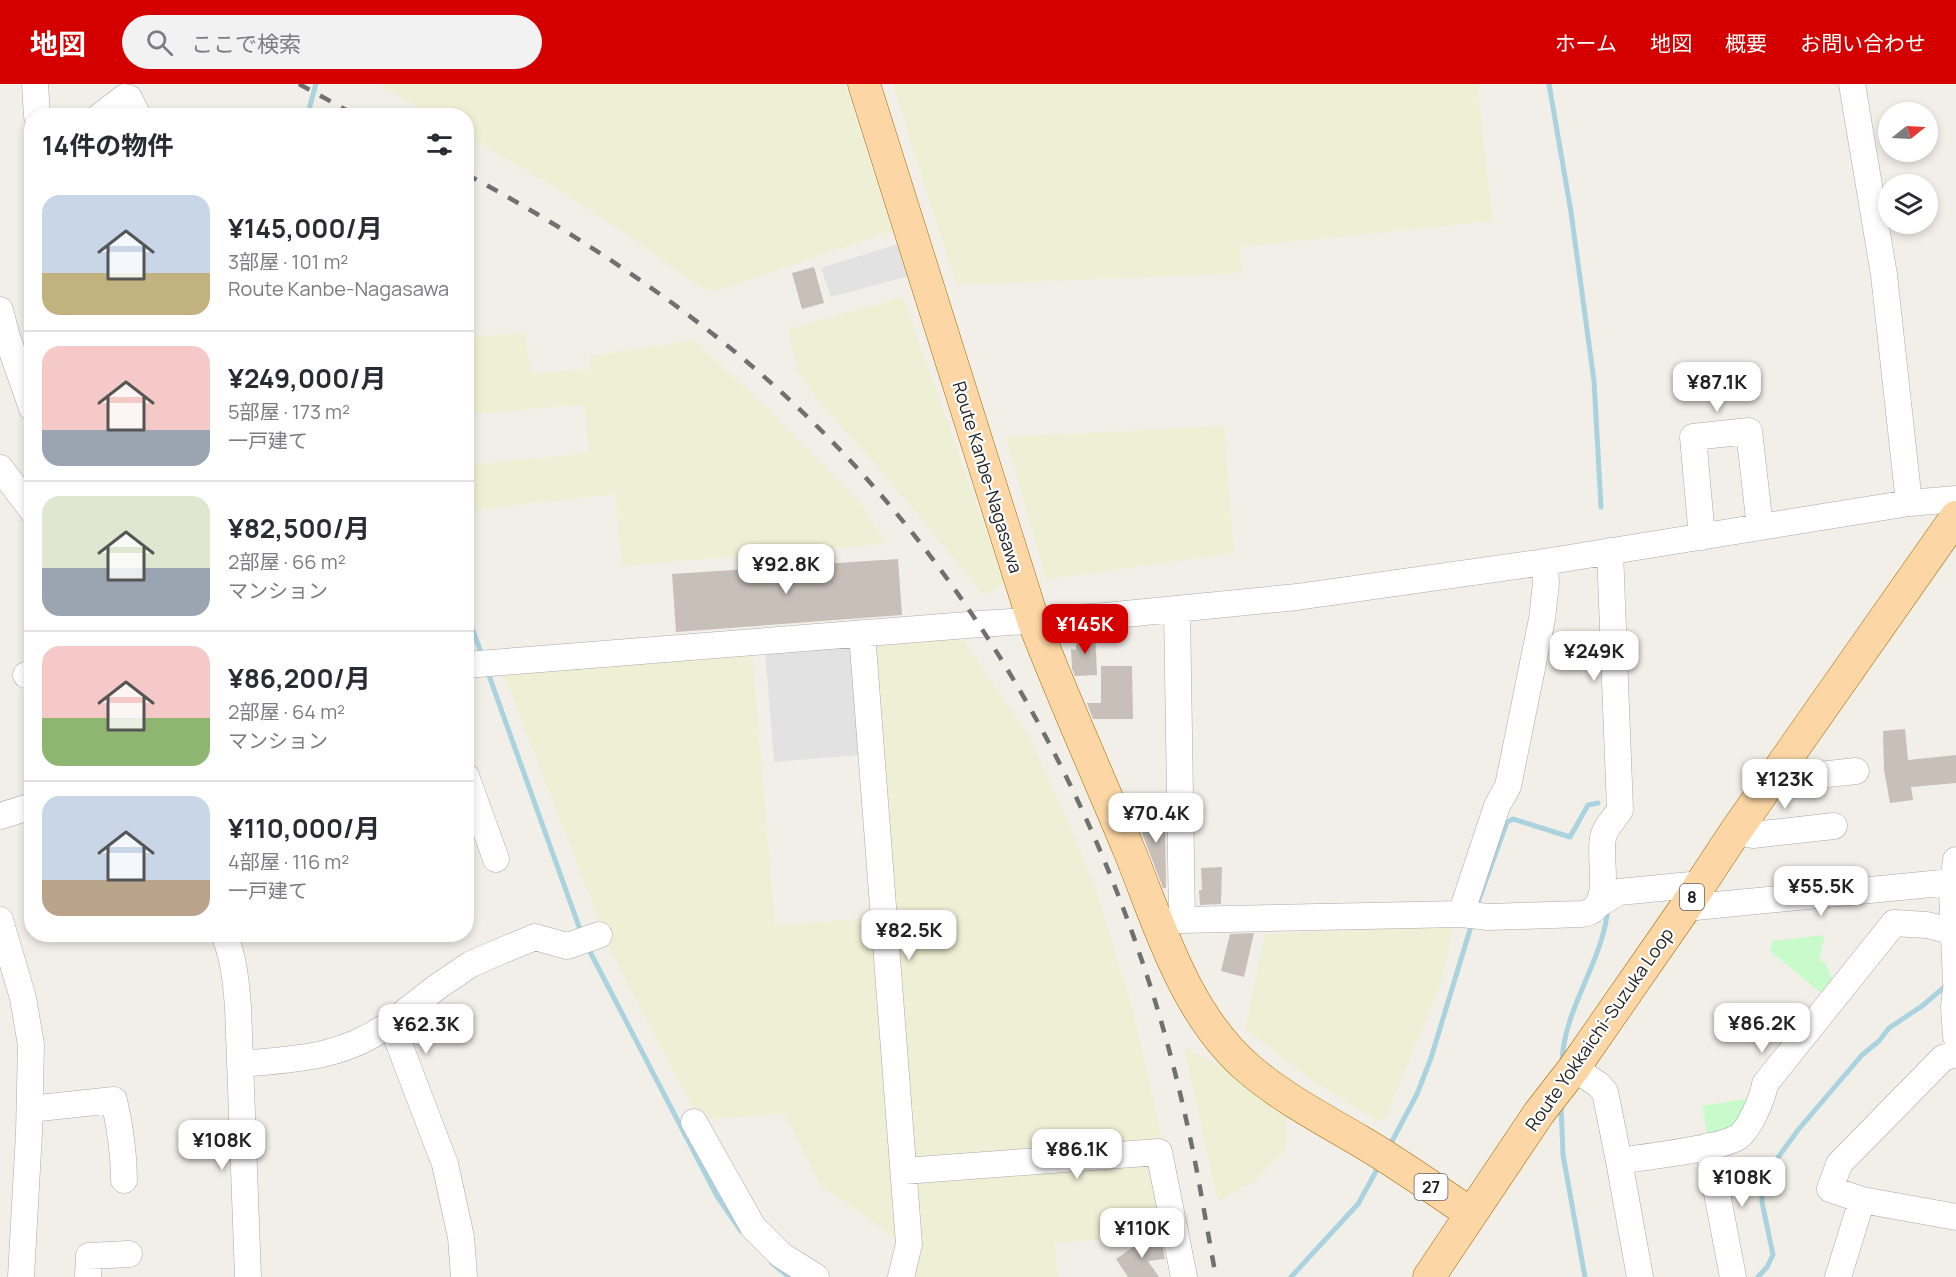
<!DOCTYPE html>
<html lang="ja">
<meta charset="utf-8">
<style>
:root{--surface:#fff;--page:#f2f2f3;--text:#2b2b33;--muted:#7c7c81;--line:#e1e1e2;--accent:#d40000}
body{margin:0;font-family:Manrope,"Noto Sans JP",sans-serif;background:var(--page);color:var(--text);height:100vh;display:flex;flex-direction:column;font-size:22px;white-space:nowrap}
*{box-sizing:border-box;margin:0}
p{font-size:20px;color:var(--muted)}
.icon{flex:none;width:33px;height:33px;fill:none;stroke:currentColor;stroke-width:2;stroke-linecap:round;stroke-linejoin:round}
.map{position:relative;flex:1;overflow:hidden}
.details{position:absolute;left:24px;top:24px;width:450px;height:834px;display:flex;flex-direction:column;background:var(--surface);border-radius:24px;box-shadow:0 3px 9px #0003}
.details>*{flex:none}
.needle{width:39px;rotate:72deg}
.controls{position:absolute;left:1878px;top:18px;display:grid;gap:12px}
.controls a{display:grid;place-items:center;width:60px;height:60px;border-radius:50%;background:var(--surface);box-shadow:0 3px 9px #0003;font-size:30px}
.price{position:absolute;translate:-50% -51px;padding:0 14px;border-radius:12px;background:#fff;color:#222;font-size:20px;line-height:39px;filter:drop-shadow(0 2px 3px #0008)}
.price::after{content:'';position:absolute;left:50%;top:36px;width:18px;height:14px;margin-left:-9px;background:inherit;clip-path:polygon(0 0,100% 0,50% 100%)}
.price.selected{background:var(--accent);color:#fff}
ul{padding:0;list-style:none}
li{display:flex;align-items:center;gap:18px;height:150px;padding:0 18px}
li+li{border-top:2px solid var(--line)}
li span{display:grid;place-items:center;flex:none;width:168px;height:120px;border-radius:18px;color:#555}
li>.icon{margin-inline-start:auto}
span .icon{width:72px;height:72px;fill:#fffc;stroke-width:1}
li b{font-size:26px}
h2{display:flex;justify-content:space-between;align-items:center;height:72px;padding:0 18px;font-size:26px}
header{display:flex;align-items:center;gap:36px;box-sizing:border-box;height:84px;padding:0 30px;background:var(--accent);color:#fff}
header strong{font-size:28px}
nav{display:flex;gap:33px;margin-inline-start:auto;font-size:21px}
.search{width:420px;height:54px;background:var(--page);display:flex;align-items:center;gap:15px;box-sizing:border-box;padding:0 21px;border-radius:33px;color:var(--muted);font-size:22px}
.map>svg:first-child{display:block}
.farmland{fill:#eef0d5}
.park{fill:#c8facc}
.parking{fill:#e2e2e2}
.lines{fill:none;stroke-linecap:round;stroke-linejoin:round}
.stream{stroke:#aad3df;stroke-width:5}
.building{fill:#c7bfb8}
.minor-casing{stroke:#a9a9a9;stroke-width:27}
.major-casing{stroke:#a06b00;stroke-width:33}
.minor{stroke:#fff;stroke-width:26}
.major{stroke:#fcd6a4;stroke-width:32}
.rail{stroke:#707070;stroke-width:4.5;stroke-dasharray:12 12;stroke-linecap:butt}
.labels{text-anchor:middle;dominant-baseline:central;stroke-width:4.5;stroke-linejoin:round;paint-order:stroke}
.shield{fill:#fff;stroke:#646464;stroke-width:1.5}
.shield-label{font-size:16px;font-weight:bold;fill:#222}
.street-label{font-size:18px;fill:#222;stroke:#fff}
</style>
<header>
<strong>地図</strong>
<div class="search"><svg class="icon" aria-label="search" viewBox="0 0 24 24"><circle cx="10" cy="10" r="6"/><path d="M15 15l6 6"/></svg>ここで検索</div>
<nav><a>ホーム</a><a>地図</a><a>概要</a><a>お問い合わせ</a></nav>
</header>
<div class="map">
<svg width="1956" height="1193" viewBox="0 0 1956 1193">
<rect width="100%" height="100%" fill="#f2efe9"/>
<!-- farmland -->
<path class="farmland" d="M 377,0 L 845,0 L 892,147 L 716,207 L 701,204 L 622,147 L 544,97 L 467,52 L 466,32 L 431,31 Z
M 893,0 L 1477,0 L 1493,137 L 1240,163 L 1242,189 L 956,201 Z
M 903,213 L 1004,498 L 985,512 L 877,382 L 820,319 L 798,289 L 788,245 Z
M 525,249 L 531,290 L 590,285 L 589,272 L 693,256 L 765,322 L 862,421 L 886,460 L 622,482 L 615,410 L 467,427 L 467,381 L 589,369 L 584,321 L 467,330 L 467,253 Z
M 1224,342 L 1234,469 L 1046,496 L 1006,353 Z
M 960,551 L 1028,650 L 1067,735 L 1097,809 L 1134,930 L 1163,1059 L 1181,1151 L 1055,1159 L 1058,1193 L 908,1193 L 914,1171 L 872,1137 L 821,1102 L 784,1029 L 699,1036 L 612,869 L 503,589 L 752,567 L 775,842 L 890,832 L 875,558 Z
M 1454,842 L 1440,902 L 1384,1037 L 1375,1035 L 1311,996 L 1245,945 L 1265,850 Z
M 1184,963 L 1226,985 L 1287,1032 L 1285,1066 L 1255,1096 L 1218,1118 Z"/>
<!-- park -->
<path class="park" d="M 1825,851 L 1819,877 L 1825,878 L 1834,899 L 1826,913 L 1770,867 L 1772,857 Z
M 1756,1013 L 1736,1043 L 1708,1053 L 1702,1022 Z"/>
<!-- parking -->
<path class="parking" d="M 901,159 L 909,192 L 831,213 L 821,184 Z
M 851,559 L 859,671 L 774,678 L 765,566 Z"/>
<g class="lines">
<!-- stream -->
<path class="stream" d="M 1549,0 L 1571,128 L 1594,297 L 1601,423
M 307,32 L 316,0
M 466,528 L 482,571
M 487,586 L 582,851
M 1477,821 L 1507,738 L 1513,735 L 1570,753 L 1588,721 L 1598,719
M 587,862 L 717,1112 L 741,1147
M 1562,978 C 1564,923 1603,878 1608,824
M 1561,1020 L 1563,1071 L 1585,1193
M 1389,1063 L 1417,1010 L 1431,974 L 1472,839
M 772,1179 L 789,1193
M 1291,1193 L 1358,1120 L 1379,1082
M 1758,1193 L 1767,1183 L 1773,1171 L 1762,1118 L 1762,1106 L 1766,1090 L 1798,1046 L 1862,971 L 1879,957 L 1889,944 L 1922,922 L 1948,900"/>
</g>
<!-- building -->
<path class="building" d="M 814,183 L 824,219 L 802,225 L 792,189 Z
M 898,475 L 902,531 L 676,548 L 672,490 Z
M 1095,548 L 1097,591 L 1075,592 L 1072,585 L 1071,565 L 1076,566 L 1076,549 Z
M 1101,582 L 1132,582 L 1133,635 L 1093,635 L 1087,619 L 1101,619 Z
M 1905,645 L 1908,676 L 1956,671 L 1956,699 L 1911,703 L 1913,716 L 1890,719 L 1884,686 L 1883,647 Z
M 1165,733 L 1166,804 L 1163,804 L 1143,752 L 1142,734 Z
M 1222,783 L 1221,820 L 1200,821 L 1199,806 L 1202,806 L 1201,784 Z
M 1254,849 L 1244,893 L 1221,887 L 1230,850 Z
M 1161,1156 L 1165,1175 L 1148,1177 L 1159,1193 L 1128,1193 L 1116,1175 L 1139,1159 Z"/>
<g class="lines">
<defs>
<path id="minor" d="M 35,0 L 37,32
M 1852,0 L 1884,191 L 1909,419
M 100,32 L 125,13 L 129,14 L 138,32
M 0,226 L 7,253 L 32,324
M 0,384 L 32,426
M 1702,453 L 1693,353 L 1749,347 L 1760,443
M 862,549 L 909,1160 L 901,1193
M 466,581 L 980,540 L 1105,532 L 1297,513 L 1538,479 L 1909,419 L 1956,415
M 26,591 L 32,589
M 466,692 L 496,775
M 1772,696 L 1856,687
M 0,732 L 32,722
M 1735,748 L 1753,751 L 1834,742
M 1956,776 L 1952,809 L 1956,898
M 1599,820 L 1619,808 L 1701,800
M 1685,824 L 1952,798
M 1461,830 L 1489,833 L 1582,830 C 1615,825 1598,777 1603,754 C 1604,745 1615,734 1620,726 L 1610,467
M 0,836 L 23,914 L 31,961 L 29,1049 L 21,1193
M 1182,836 L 1461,830 L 1497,722 L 1508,702 L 1542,535 L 1546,499 L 1544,478
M 1166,837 L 1182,836 L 1177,525
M 224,850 C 234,874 236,898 238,923 L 248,1193
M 1956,904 L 1954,923 L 1956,952
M 391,939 L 437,903 L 471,880 L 487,873 L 535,853 L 567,862 L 599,851
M 1956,970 L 1943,974 L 1839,1080 L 1830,1105 L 1862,1116 L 1956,1133
M 240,980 C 297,975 343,974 391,939 L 445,1080 L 461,1153 L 464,1193
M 1574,984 L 1599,1001 L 1605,1008 L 1619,1077 C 1644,1073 1719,1065 1738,1053 C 1749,1046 1763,1014 1765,1000 L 1894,839 L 1927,841 L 1955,848
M 30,1025 L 114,1016 C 120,1043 124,1069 124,1096
M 694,1038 L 753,1143 L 781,1171 L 816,1193
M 1708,1062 L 1733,1193
M 1619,1077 L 1640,1193
M 904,1087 L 1159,1068 L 1184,1193
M 88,1193 L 89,1172 L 129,1170
M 1838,1193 L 1862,1116"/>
<path id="major" d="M 864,0 L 1033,536 C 1063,614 1097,689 1129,766 C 1160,842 1185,931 1250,986 C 1283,1014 1323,1035 1360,1057 C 1398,1079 1434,1105 1470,1129
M 1429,1193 L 1539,1029 L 1574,984 L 1685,824 L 1735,748 L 1956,433"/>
</defs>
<!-- minor casing -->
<use href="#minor" class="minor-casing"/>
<!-- major casing -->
<use href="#major" class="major-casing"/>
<!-- minor -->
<use href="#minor" class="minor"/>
<!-- major -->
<use href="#major" class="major"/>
<!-- rail -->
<path class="rail" d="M 299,0 L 357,32
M 466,90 C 561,141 651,199 734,267 C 926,425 1062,640 1141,874 C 1159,926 1174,981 1186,1035 C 1198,1087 1206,1140 1216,1193"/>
</g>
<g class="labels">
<!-- shield labels -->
<g class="shield">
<rect x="1680" y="800" width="24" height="26" rx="4.5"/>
<rect x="1414.5" y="1090" width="33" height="26" rx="4.5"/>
</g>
<g class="shield-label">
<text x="1692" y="813">8</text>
<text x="1431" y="1103">27</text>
</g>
<!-- street labels -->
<g class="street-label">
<text transform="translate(988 393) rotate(73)">Route Kanbe-Nagasawa</text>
<text transform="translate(1599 945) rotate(-55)">Route Yokkaichi-Suzuka Loop</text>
</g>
</g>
</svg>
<div class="controls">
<a><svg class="needle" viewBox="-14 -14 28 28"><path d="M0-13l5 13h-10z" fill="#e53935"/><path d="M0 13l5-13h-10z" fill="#7c7c81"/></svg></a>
<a><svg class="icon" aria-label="layers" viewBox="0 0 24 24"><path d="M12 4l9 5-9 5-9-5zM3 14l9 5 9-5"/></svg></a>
</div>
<b class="price" style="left:1717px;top:329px">¥87.1K</b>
<b class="price" style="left:786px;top:511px">¥92.8K</b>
<b class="price selected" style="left:1085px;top:571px">¥145K</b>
<b class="price" style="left:1594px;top:598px">¥249K</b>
<b class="price" style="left:1785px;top:726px">¥123K</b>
<b class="price" style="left:1156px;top:760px">¥70.4K</b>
<b class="price" style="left:1821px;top:833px">¥55.5K</b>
<b class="price" style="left:909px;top:877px">¥82.5K</b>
<b class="price" style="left:1762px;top:970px">¥86.2K</b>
<b class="price" style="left:426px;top:971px">¥62.3K</b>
<b class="price" style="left:222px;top:1087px">¥108K</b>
<b class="price" style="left:1077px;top:1096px">¥86.1K</b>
<b class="price" style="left:1742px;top:1124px">¥108K</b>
<b class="price" style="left:1142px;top:1175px">¥110K</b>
<section class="details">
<h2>14件の物件<svg class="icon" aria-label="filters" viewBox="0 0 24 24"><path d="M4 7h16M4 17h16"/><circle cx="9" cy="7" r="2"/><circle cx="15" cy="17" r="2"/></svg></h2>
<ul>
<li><span style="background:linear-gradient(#c9d6e8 65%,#c2b280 0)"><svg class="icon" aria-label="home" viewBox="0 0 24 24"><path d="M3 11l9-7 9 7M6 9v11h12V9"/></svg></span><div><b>¥145,000/月</b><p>3部屋 · 101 m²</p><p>Route Kanbe-Nagasawa</p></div></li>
<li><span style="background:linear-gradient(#f6c9c9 70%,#9aa5b1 0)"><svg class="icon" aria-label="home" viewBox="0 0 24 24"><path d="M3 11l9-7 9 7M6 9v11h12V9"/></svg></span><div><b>¥249,000/月</b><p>5部屋 · 173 m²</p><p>一戸建て</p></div></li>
<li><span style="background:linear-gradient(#dfe7d0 60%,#9aa5b1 0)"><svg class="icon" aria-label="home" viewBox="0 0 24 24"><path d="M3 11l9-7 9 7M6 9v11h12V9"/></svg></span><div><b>¥82,500/月</b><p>2部屋 · 66 m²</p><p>マンション</p></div></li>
<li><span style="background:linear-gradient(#f6c9c9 60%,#8fb573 0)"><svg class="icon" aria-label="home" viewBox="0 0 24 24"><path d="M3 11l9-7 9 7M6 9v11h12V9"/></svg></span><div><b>¥86,200/月</b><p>2部屋 · 64 m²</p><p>マンション</p></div></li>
<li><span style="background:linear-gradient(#c9d6e8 70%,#b9a48a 0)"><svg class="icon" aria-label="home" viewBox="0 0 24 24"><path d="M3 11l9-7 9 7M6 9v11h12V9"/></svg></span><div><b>¥110,000/月</b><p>4部屋 · 116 m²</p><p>一戸建て</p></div></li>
</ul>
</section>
</div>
